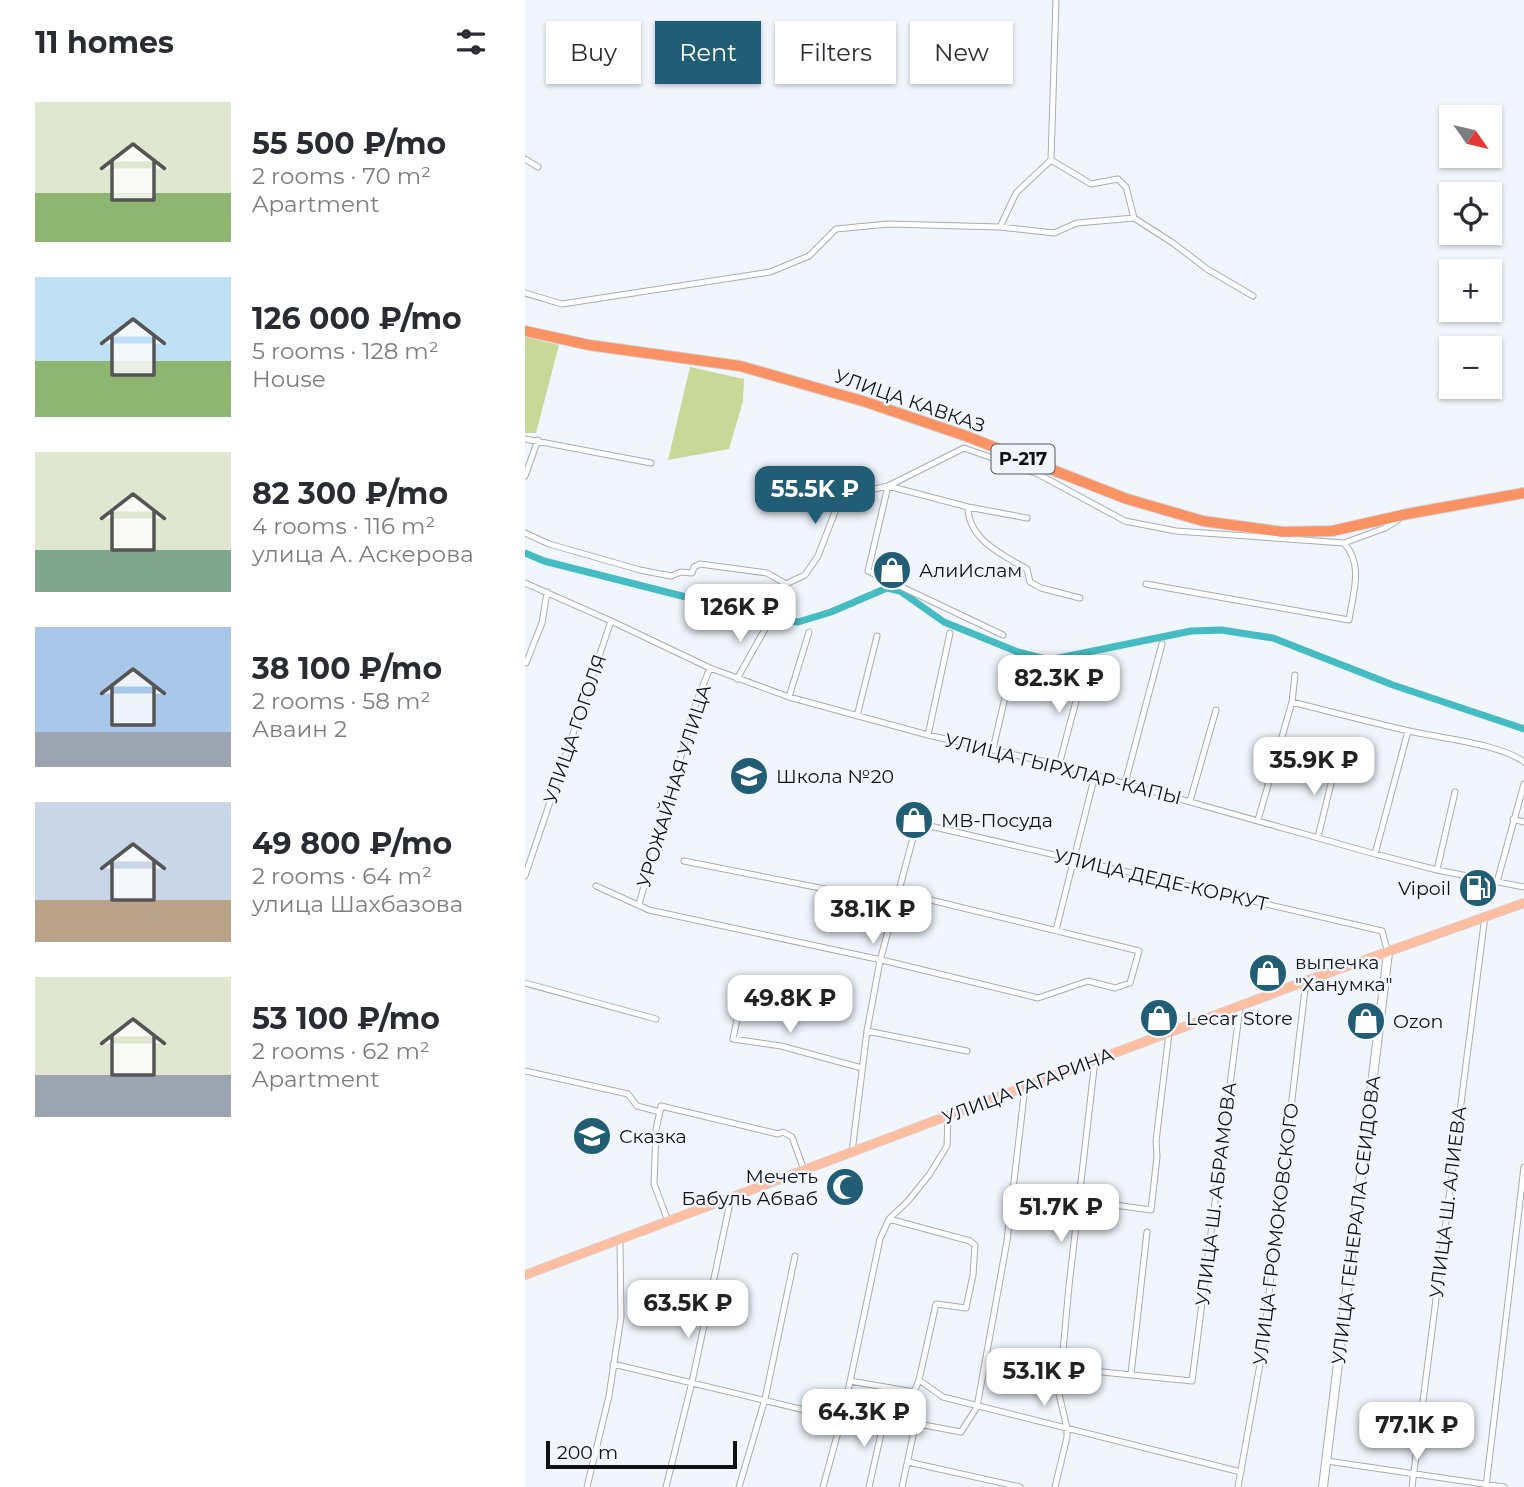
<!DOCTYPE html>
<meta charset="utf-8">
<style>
:root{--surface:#fff;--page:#f7f7f7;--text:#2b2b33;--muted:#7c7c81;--accent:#215e75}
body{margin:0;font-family:Montserrat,sans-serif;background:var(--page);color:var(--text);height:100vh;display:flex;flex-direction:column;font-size:26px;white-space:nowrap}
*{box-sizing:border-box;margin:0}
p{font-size:23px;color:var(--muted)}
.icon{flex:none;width:38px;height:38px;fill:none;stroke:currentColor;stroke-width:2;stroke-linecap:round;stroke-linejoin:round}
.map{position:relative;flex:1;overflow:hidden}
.drawer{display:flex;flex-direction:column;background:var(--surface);width:525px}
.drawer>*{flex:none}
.hud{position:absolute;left:21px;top:21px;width:665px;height:63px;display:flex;gap:14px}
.needle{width:46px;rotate:124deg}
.tools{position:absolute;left:914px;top:105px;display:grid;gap:14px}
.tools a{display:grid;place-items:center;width:63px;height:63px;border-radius:0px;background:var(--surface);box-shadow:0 2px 5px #0004;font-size:35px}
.scale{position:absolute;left:21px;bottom:18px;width:191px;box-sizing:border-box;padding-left:7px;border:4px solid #101115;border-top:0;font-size:19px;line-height:24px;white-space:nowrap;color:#101115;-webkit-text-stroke:5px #f1f6fe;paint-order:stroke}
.price{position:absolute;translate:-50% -60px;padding:0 16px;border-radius:14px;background:#fff;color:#222;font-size:23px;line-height:46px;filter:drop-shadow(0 2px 4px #0008)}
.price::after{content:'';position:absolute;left:50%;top:42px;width:21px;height:16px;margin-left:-10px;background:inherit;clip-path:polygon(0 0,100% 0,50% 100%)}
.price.current{background:var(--accent);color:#fff}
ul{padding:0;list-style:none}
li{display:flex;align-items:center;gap:21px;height:175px;padding:0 35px}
li span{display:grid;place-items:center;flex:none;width:196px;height:140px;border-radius:0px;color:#555}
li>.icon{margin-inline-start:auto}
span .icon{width:84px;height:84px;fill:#fffc;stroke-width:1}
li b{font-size:30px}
h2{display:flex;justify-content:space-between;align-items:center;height:84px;padding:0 35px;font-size:30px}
.tag{padding:0 24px;border-radius:0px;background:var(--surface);box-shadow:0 2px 5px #0004;font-size:24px;line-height:63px}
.tag.current{background:var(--accent);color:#fff}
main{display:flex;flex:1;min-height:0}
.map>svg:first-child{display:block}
.green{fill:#c7d997}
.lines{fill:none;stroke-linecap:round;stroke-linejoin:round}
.canal{stroke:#45bbc3;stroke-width:7}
.street-casing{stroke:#a7acb5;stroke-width:7}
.secondary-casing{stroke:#a7acb5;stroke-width:10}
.primary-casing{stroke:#d4d4d5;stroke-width:10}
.highway-casing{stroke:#d4d4d5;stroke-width:12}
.street{stroke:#fff;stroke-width:5}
.secondary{stroke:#fff;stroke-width:8}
.primary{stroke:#fdbea1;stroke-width:9}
.highway{stroke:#fb9263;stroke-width:10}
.labels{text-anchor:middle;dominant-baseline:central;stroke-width:5;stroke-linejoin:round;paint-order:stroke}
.shield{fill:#f1f6fe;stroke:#54565b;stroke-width:2}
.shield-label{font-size:18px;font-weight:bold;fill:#101115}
.street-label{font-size:19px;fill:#101115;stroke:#f1f6fe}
.poi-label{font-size:19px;fill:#101115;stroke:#f1f6fe;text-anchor:start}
</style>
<main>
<section class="drawer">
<h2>11 homes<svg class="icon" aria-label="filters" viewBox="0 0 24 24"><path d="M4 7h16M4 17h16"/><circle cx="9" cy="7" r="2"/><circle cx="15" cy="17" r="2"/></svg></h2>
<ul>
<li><span style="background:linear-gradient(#dfe7d0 65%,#8fb573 0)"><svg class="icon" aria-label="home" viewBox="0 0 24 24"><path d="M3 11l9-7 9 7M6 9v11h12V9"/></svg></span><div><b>55 500 ₽/mo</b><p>2 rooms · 70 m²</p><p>Apartment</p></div></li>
<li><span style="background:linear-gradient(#bfe0f5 60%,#8fb573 0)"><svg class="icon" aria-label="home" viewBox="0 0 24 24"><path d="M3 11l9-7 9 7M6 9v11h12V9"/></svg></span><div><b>126 000 ₽/mo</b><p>5 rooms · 128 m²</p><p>House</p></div></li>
<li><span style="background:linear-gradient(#dfe7d0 70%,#7fa58c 0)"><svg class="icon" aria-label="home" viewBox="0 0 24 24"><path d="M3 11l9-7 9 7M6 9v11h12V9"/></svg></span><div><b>82 300 ₽/mo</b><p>4 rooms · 116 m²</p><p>улица А. Аскерова</p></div></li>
<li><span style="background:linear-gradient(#a9c7e8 75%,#9aa5b1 0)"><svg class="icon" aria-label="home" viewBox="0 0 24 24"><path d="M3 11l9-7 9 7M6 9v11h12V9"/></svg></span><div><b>38 100 ₽/mo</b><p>2 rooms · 58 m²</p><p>Аваин 2</p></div></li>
<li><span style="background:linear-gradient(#c9d6e8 70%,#b9a48a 0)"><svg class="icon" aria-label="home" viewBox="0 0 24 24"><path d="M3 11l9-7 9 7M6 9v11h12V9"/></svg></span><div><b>49 800 ₽/mo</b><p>2 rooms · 64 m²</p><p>улица Шахбазова</p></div></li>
<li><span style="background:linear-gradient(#dfe7d0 70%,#9aa5b1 0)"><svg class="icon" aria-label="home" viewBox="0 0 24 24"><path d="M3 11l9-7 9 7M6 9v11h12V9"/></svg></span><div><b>53 100 ₽/mo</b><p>2 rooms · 62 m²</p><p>Apartment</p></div></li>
</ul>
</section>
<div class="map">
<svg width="999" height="1487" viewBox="0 0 999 1487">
<rect width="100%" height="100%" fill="#f1f6fe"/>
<!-- green -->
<path class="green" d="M 0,337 L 34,345 L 11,433 L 0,433 Z
M 165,367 L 219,379 L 218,401 L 204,449 L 143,460 Z"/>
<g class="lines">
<!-- canal -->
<path class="canal" d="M 0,553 L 19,561 L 224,613 L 273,622 L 306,612 L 362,588 L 375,591 L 419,622 L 493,652 L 524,660 L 666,631 L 696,630 L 748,638 L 868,685 L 999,729"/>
<defs>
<path id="street" d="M 0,159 L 13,167
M 526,160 L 566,184 L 593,179 L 601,187 L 609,218
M 475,227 L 491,193 L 526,160 L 531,0
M 0,293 L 37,304 L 245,272 L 284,256 L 311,229 L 363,224 L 475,227 L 529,233 L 552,223 L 609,218 L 648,243 L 682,269 L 728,296
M 0,439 L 126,463
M 0,476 L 13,440
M 443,507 C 443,539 477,555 502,569 L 505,582 L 516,588 L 555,598
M 0,533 L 24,544 L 115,570 L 146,576 L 156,572 L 167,573 L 169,567 L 175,564 L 242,573 L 261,584
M 819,543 L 860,528 L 873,520
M 0,583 L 86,621 L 185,668 L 264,697 L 403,735 L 534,765 L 850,854 L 912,870 L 999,887
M 478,635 L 343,571 L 363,486 L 439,448 L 513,474 L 600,521 L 651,531 L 819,543 C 839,565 828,593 824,620 L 621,584
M 1,663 L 17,623 L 22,592
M 212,679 L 244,622 L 256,588 L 261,584 L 280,575 L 293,556 L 313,504 L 321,497 L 331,493 L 363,486 L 443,507 L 502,518
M 264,697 L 284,632
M 767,702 C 806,712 845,722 884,731 C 914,738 976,744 999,762
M 332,716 L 352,636
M 403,735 L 425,633
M 468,749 L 488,663
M 534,765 L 559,671
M 600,783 L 637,644
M 665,801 L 691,710
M 988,819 L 999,822
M 733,820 L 767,702 L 770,675
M 793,837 L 811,763
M 850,854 L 883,731
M 159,861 L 371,903
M 912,870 L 930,792
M 0,876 L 86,621
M 972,882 L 999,784
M 71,886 L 124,910 L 361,961 L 513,998 L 563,981 L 590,988 L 605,983 L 614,951 L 373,892
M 114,904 L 171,703 L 185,668
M 531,930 L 570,775
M 0,983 L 131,1019
M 218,991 L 208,1039 L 256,1046 L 337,1068
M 342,1031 L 442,1051
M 0,1071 L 103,1094 L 112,1106 L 135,1112
M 327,1152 L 342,1031 L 355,961 L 392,823 L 857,931 L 863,953
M 554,1200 L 626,1210 L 632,1157 L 631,1141 L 644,1033
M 364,1219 L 445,1241 L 450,1245 L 448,1275 L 441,1308 L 411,1304 L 394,1380
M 143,1221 L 129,1184 L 131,1130 L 136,1106 L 253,1134 L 258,1132 L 267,1137 L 279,1170
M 88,1364 L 317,1419
M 537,1368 L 667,1381 L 715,1007
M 606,1374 L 622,1232
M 325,1381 L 389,1392 L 394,1380 L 418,1397 L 716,1472
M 319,1410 L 436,1432 L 452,1407 L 482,1241 L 500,1087
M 802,1461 L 979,1487
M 383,1462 L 495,1487
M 62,1487 L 84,1396 L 96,1317 L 95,1240
M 141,1487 L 167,1382 L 206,1198
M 214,1487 L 240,1399 L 270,1256
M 298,1487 L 319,1410 L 355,1239 L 364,1219 L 383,1201 L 404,1175 L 422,1146 L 423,1117
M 344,1487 L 360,1416
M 377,1487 L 391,1422
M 530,1487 L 542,1437 L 542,1428 L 534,1394 L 544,1286 L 570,1060
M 713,1487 L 737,1353 L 781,981
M 887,1487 L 960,916
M 961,1487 L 999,1167"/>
<path id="secondary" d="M 798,1487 L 863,953"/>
<path id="primary" d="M 0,1275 L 781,981 L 999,903"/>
<path id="highway" d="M 0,331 L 64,345 L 215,366 L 341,402 L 441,436 L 602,499 L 678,521 L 758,532 L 807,531 L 882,514 L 999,493"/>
</defs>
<!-- street casing -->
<use href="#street" class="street-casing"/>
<!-- secondary casing -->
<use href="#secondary" class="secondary-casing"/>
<!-- primary casing -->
<use href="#primary" class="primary-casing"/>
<!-- highway casing -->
<use href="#highway" class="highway-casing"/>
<!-- street -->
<use href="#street" class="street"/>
<!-- secondary -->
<use href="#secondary" class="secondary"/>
<!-- primary -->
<use href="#primary" class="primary"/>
<!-- highway -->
<use href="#highway" class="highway"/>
</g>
<!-- icons -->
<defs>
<symbol id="shop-disc" viewBox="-11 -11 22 22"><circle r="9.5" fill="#215e75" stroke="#f1f6fe"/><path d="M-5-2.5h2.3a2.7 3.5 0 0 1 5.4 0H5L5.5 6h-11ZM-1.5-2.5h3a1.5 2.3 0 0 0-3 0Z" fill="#fff"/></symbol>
<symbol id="school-disc" viewBox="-11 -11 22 22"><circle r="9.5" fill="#215e75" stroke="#f1f6fe"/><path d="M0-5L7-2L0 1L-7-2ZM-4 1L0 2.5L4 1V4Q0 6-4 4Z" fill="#fff"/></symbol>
<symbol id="fuel-disc" viewBox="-11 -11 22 22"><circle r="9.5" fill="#215e75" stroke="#f1f6fe"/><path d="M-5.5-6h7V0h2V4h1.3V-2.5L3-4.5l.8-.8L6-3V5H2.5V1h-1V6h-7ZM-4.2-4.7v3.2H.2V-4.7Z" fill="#fff"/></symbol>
<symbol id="mosque-disc" viewBox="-11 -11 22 22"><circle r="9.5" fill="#215e75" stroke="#f1f6fe"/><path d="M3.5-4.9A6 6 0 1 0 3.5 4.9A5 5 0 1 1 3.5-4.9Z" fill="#fff"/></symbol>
</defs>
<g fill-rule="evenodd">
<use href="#shop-disc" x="345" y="548" width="44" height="44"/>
<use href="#school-disc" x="202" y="754" width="44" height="44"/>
<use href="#shop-disc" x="367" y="798" width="44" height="44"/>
<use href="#fuel-disc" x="931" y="866" width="44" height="44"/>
<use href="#shop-disc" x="721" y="951" width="44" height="44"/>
<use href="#shop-disc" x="612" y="996" width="44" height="44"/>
<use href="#shop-disc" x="819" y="999" width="44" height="44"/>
<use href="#school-disc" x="45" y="1114" width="44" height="44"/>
<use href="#mosque-disc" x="298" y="1165" width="44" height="44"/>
</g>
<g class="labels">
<!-- shield labels -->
<rect class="shield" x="466.5" y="444.5" width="63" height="29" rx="5"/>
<g class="shield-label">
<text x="498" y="459">Р-217</text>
</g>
<!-- street labels -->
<g class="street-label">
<text transform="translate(385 401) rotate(19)">УЛИЦА КАВКАЗ</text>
<text transform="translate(50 729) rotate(-71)">УЛИЦА ГОГОЛЯ</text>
<text transform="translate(538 769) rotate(14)">УЛИЦА ГЫРХЛАР-КАПЫ</text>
<text transform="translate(149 786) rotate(-73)">УРОЖАЙНАЯ УЛИЦА</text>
<text transform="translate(636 880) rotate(13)">УЛИЦА ДЕДЕ-КОРКУТ</text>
<text transform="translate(503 1086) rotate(-21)">УЛИЦА ГАГАРИНА</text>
<text transform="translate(691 1194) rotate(-83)">УЛИЦА Ш. АБРАМОВА</text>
<text transform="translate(923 1202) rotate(-83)">УЛИЦА Ш. АЛИЕВА</text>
<text transform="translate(831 1220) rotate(-83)">УЛИЦА ГЕНЕРАЛА СЕИДОВА</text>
<text transform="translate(751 1234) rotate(-83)">УЛИЦА ГРОМОКОВСКОГО</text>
</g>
<!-- poi labels -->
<g class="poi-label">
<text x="394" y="570">АлиИслам</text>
<text x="251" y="776">Школа №20</text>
<text x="416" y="820">МВ-Посуда</text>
<text x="926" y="888" text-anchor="end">Vipoil</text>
<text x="770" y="962">выпечка<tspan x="770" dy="22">"Ханумка"</tspan></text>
<text x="661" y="1018">Lecar Store</text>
<text x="868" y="1021">Ozon</text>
<text x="94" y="1136">Сказка</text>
<text x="293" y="1176" text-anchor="end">Мечеть<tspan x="293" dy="22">Бабуль Абваб</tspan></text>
</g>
</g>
</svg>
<div class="tools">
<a><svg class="needle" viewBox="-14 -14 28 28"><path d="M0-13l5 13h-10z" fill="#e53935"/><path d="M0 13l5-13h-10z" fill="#7c7c81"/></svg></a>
<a><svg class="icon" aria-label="locate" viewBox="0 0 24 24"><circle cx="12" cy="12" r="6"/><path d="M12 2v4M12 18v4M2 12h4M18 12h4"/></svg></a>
<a>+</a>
<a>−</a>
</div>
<div class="scale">200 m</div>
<b class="price current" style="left:290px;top:526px">55.5K ₽</b>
<b class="price" style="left:215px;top:644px">126K ₽</b>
<b class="price" style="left:534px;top:715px">82.3K ₽</b>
<b class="price" style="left:789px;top:797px">35.9K ₽</b>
<b class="price" style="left:348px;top:946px">38.1K ₽</b>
<b class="price" style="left:265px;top:1035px">49.8K ₽</b>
<b class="price" style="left:536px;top:1244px">51.7K ₽</b>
<b class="price" style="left:163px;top:1340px">63.5K ₽</b>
<b class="price" style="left:519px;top:1408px">53.1K ₽</b>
<b class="price" style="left:339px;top:1449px">64.3K ₽</b>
<b class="price" style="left:892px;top:1462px">77.1K ₽</b>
<div class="hud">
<a class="tag">Buy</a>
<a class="tag current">Rent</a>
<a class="tag">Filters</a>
<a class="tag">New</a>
</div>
</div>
</main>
